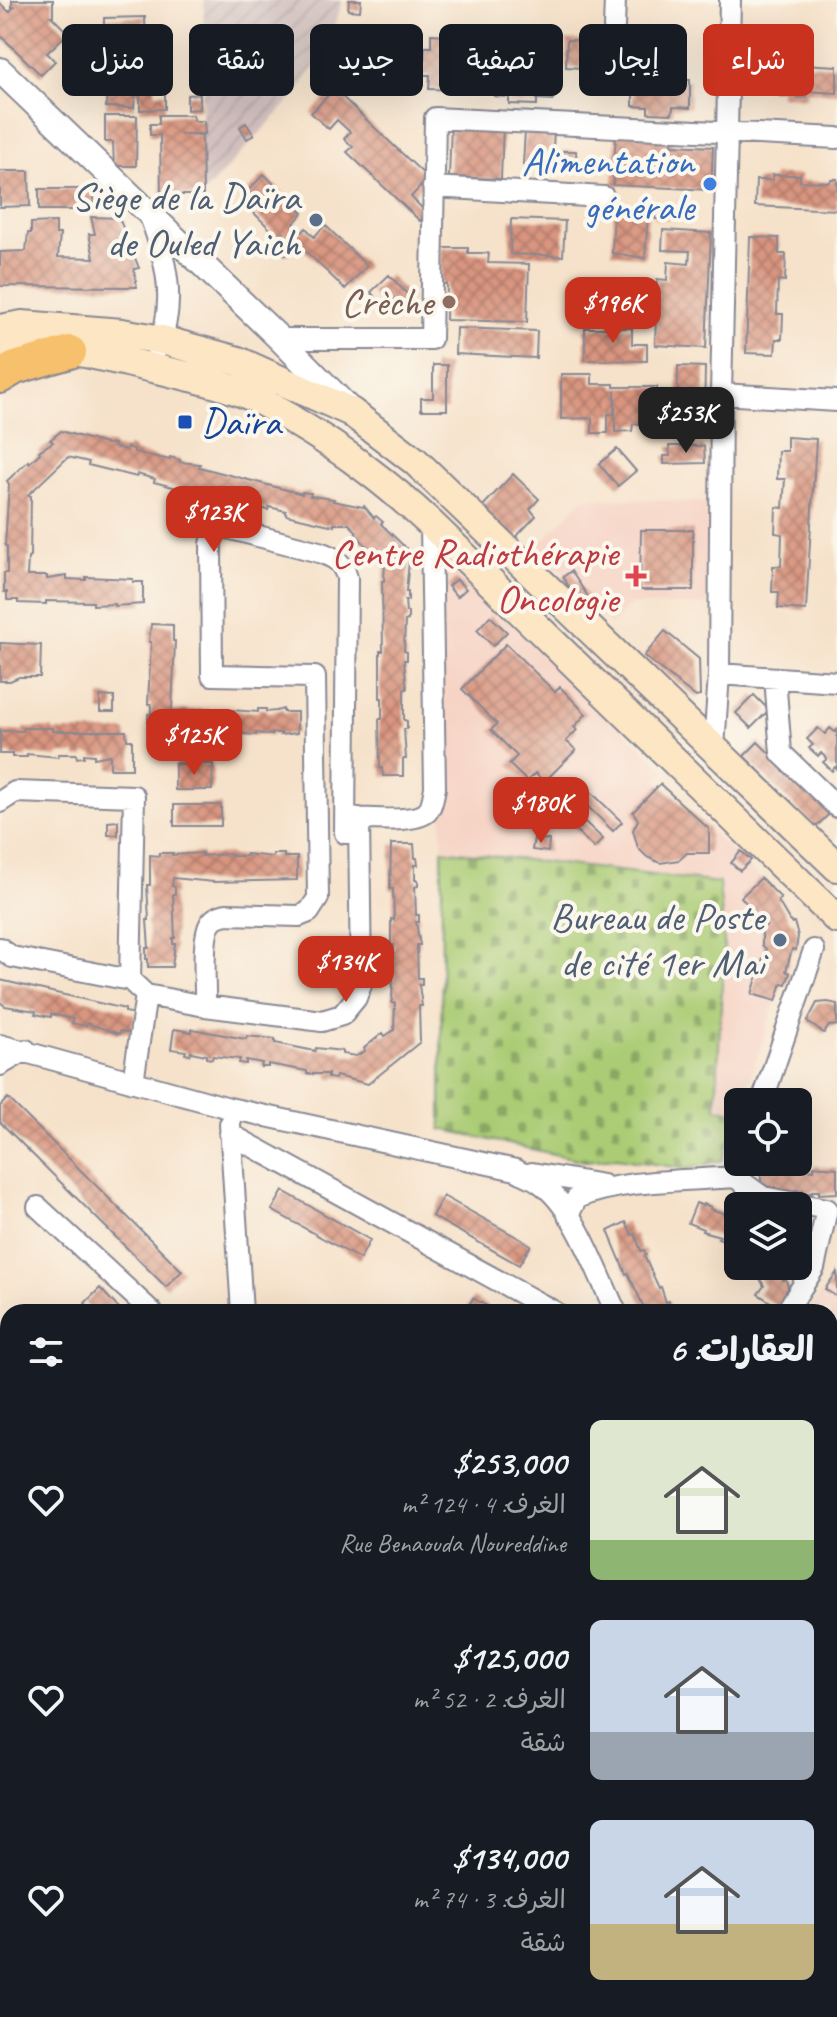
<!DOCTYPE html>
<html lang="ar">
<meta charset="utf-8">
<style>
:root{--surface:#171b24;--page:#20242c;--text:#f1f3f6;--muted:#9ea1a6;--accent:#c8321e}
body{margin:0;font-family:Caveat,"Playpen Sans Arabic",sans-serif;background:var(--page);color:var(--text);direction:rtl;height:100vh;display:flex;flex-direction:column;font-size:30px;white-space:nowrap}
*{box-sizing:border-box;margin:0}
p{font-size:26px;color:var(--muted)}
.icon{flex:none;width:44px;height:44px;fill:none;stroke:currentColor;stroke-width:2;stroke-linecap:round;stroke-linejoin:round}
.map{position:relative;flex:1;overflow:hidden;direction:ltr}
.side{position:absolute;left:0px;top:1304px;width:838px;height:714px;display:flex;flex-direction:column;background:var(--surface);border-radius:24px 24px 0 0;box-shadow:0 8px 32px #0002;direction:rtl}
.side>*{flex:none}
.banner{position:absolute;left:24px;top:24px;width:790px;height:72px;direction:rtl;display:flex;gap:16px}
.fabs{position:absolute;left:724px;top:1088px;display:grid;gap:16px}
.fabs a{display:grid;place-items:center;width:88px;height:88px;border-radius:12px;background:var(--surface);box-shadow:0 8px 32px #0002;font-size:40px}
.price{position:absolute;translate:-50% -68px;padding:0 18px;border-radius:16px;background:var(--accent);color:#fff;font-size:26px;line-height:52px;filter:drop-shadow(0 2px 4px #0008)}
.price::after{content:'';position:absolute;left:50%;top:48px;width:24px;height:18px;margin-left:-12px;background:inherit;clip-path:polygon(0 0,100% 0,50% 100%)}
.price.selected{background:#222;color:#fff}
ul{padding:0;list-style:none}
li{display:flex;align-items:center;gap:24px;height:200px;padding:0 24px}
li span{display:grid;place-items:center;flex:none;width:224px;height:160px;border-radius:12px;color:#555}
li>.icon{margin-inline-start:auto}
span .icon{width:96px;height:96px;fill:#fffc;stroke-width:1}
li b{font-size:34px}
h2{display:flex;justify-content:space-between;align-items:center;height:96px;padding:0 24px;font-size:34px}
.tag{padding:0 28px;border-radius:12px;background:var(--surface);box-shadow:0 8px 32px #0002;font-size:28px;line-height:72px}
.tag.selected{background:var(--accent);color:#fff}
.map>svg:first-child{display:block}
.built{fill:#f6d2c3}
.industrial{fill:url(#industrial-furrows)}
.cemetery{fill:url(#cemetery-stones);stroke:#637e6a;stroke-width:2}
.building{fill:url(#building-cross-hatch)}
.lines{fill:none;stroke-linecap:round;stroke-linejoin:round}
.minor-casing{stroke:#888894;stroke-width:24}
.tertiary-casing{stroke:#888894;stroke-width:28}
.secondary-casing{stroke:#888894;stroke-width:32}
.trunk-casing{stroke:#888894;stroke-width:36}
.minor{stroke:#fff;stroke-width:20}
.tertiary{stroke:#fff;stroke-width:24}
.secondary{stroke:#fce6c4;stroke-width:28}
.trunk{stroke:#f7c06c;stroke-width:32}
.shop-dot{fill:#3f7fe0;stroke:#fbf7ec;stroke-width:3}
.service-dot{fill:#5c6f8a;stroke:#fbf7ec;stroke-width:3}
.education-dot{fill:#8d6e63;stroke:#fbf7ec;stroke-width:3}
.transit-dot{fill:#1a4fb4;stroke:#fbf7ec;stroke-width:3}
.health-dot{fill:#e0444e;stroke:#fbf7ec;stroke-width:3}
.labels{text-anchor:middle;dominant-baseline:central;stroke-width:8;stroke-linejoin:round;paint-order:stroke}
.shop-label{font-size:40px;fill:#366cbe;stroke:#fbf7ec;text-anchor:end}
.service-label{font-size:40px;fill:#4e5e75;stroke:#fbf7ec;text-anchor:end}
.education-label{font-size:40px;fill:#785e54;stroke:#fbf7ec;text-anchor:end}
.transit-label{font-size:40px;fill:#164399;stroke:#fbf7ec;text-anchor:start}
.health-label{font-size:40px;fill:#be3a42;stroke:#fbf7ec;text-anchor:end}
</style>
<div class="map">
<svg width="837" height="2017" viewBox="0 0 837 2017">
<defs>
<pattern id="industrial-furrows" width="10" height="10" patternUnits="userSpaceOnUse" patternTransform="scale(2)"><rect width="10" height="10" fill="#d1bfbd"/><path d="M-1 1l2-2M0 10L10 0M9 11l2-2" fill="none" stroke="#b3a4a5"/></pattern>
<pattern id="cemetery-stones" width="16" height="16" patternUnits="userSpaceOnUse" patternTransform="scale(2)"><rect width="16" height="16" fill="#abcc75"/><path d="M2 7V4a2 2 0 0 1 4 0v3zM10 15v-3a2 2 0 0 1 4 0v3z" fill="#8aa663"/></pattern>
<pattern id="building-cross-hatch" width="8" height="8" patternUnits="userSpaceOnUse" patternTransform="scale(2)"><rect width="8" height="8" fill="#d9957f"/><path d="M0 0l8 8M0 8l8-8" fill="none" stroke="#af7a6b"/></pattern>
</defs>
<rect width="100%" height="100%" fill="#fbf7ec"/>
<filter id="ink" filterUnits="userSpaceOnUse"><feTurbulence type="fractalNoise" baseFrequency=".0125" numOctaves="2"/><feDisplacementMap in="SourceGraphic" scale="16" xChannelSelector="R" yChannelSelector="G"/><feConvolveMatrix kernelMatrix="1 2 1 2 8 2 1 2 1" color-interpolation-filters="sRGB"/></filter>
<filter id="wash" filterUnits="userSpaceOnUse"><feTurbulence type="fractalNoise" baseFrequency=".006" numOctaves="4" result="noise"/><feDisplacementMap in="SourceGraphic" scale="32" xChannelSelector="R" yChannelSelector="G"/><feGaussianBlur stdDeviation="1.8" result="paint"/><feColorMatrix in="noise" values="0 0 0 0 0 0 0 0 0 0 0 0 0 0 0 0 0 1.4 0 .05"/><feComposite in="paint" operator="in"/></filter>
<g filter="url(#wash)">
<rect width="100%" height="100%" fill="#f6e2ca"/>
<!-- built -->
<path class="built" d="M 583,498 L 708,502 L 707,605 L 630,605 L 611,625 L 538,546 Z
M 442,557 L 665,770 L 657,781 L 781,898 L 778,901 L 791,923 L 794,922 L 798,936 L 796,950 L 792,950 L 786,971 L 790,973 L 786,984 L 782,983 L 742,1102 L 738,1102 L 738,1113 L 716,1108 L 724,942 L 718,883 L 442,850 Z
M 837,1270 L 837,1461 L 830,1471 L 830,1312 L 809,1312 Z"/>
<!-- industrial -->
<path class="industrial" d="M 204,0 L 343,0 L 328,46 L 295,95 L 201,196 Z"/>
<!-- cemetery -->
<path class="cemetery" d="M 442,850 L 719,883 L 724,942 L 716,1108 L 738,1113 L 723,1160 L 687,1169 L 616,1158 L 585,1161 L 441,1129 Z"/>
<g id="blocks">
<!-- building -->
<path class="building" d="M 12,0 L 53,0 L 53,16 L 51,16 L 68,33 L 47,53 L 55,61 L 41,75 L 0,35 L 0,3 L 9,12 L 14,7 L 12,7 Z
M 349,0 L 361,0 L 360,11 L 348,10 Z
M 145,17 L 146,46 L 104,47 L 104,18 Z
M 431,34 L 460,36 L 457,90 L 429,89 L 430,75 L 423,75 L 425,47 L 431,47 Z
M 567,40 L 625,42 L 624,69 L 607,69 L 607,75 L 582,74 L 582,68 L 566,67 Z
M 103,52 L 133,53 L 132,80 L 155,80 L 155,93 L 165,93 L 165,109 L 140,110 L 140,94 L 135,94 L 134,108 L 106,107 L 107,82 L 129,81 L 102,80 Z
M 766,62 L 837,66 L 837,93 L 806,91 L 807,98 L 780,96 L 780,89 L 765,89 Z
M 496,69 L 555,73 L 553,100 L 537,99 L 537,105 L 509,104 L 509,97 L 494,96 Z
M 633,79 L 690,80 L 690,108 L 673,107 L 672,114 L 648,113 L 648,107 L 633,106 Z
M 334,89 L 428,178 L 411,197 L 427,213 L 420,221 L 347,152 L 353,147 L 344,139 L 350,132 L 337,120 L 329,129 L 311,113 Z
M 200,94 L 200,109 L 187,110 L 187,95 Z
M 159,115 L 193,115 L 194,121 L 204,121 L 205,134 L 180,134 L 202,135 L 203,195 L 161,195 L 160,135 L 150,135 L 150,124 L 159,124 Z
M 105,116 L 137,116 L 136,166 L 114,166 L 113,142 L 105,142 Z
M 246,123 L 254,135 L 247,139 L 240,127 Z
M 451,126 L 503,128 L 501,179 L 449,177 Z
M 525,130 L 554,131 L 552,166 L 523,165 Z
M 616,133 L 673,136 L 672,145 L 713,147 L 711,190 L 613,185 Z
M 559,151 L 576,151 L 577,169 L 560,170 Z
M 0,171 L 29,171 L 30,206 L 0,207 Z
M 264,174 L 303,213 L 294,223 L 302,232 L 306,228 L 314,237 L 325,225 L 367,266 L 345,289 L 295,241 L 292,252 L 285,255 L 282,251 L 283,242 L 287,237 L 283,233 L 279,238 L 240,199 Z
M 773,175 L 800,175 L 800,181 L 830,182 L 831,179 L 837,179 L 837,210 L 755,206 L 756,180 L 773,180 Z
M 39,189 L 94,189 L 94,210 L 39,210 Z
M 655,206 L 668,206 L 668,219 L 655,219 Z
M 614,211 L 648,213 L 645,258 L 612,253 Z
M 91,217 L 119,218 L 139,268 L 134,269 L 137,287 L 0,286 L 0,252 L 26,251 L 28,233 L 31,233 L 31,223 L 56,222 L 56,234 L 60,234 L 58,257 L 94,258 L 89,234 L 95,234 Z
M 511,219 L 565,221 L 563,256 L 510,254 Z
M 663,230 L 711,233 L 706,348 L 655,345 L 656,315 L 637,315 L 637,301 L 656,301 L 657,279 L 667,280 L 668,262 L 689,264 L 690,251 L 662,250 Z
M 750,237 L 779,238 L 779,254 L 786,254 L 785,281 L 778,280 L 777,314 L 783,314 L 782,339 L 776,339 L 775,354 L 746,353 Z
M 441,248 L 468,248 L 468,253 L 489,253 L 488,263 L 529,264 L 527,322 L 446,320 L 447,284 L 441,284 Z
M 389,275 L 411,298 L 394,315 L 386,306 L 383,308 L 371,292 Z
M 456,328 L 537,331 L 536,358 L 455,354 Z
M 585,328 L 632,328 L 632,344 L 647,344 L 647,361 L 585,360 Z
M 433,365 L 447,365 L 447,410 L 421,410 L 421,398 L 433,398 Z
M 678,366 L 705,367 L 704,417 L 677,416 Z
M 561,374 L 592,374 L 592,384 L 614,384 L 614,387 L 657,387 L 657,423 L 633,424 L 632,431 L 615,432 L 615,391 L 614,414 L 608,414 L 608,433 L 592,433 L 592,418 L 561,419 Z
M 61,431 L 105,444 L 114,444 L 113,447 L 127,450 L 127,447 L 134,449 L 134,452 L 170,460 L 170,457 L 180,460 L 180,462 L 200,464 L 199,467 L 302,494 L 302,492 L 311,493 L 310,496 L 334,499 L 333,501 L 363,507 L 364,506 L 374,518 L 376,516 L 383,522 L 381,524 L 410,552 L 406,591 L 408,591 L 408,600 L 405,600 L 406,612 L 408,612 L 408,620 L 405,621 L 404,651 L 407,652 L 407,660 L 404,660 L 407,689 L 404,689 L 404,720 L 407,721 L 407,729 L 404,729 L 406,759 L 403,759 L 403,776 L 383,776 L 382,768 L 380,768 L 379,719 L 382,719 L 382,698 L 380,698 L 380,651 L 383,651 L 382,581 L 384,581 L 385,560 L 378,554 L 376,556 L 355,534 L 357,532 L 349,524 L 334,524 L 334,526 L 286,515 L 286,511 L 269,507 L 268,510 L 220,498 L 220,495 L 201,491 L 200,494 L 154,482 L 155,479 L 137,474 L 137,477 L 88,465 L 89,462 L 68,457 L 28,495 L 31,496 L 30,557 L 28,558 L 27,576 L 47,576 L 47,579 L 67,576 L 67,579 L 86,580 L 86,577 L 133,579 L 133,582 L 143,582 L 143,604 L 114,606 L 115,604 L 93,605 L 93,602 L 46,601 L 46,604 L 18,603 L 18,600 L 7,600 L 7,592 L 4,592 L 4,573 L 7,573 L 7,546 L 5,546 L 9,484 L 7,481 L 28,461 L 29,463 L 40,453 L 39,451 L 53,442 L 50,440 Z
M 787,437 L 816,439 L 806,610 L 778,608 L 779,592 L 772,592 L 773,566 L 781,566 L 782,534 L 775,533 L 776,507 L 783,508 L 785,479 L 777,479 L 778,451 L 787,451 Z
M 669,446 L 704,446 L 705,463 L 664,464 L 664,456 L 670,456 Z
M 617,449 L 636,471 L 618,486 L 599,464 Z
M 513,474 L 539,499 L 530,509 L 536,516 L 513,540 L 480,509 Z
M 641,530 L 693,530 L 693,590 L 640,590 Z
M 571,571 L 591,601 L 582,607 L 563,577 Z
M 456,579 L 466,589 L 457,597 L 448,586 Z
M 490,616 L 507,632 L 493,646 L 477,630 Z
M 151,624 L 173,625 L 173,641 L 175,641 L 172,711 L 209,709 L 209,711 L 217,709 L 258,712 L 258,709 L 266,709 L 266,712 L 276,711 L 283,709 L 283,712 L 297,712 L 297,733 L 280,735 L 281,733 L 272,733 L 272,735 L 256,733 L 256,735 L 229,733 L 229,735 L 220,735 L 220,733 L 201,735 L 175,733 L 167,736 L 151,734 L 151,723 L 148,723 L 148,714 L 151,714 L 151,704 L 148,704 L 151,642 L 149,642 Z
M 665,631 L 699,659 L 700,696 L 696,697 L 644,656 Z
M 0,643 L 41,645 L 40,677 L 19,677 L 10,681 L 0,681 Z
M 506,644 L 555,692 L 560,687 L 586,714 L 574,727 L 577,730 L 566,741 L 576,750 L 544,782 L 535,773 L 527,781 L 509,764 L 517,756 L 491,730 L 497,724 L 462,689 Z
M 754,695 L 769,710 L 751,728 L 736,713 Z
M 100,696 L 114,697 L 114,712 L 100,712 Z
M 23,728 L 53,728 L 53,731 L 126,731 L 127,740 L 132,740 L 132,769 L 110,769 L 110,755 L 94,758 L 94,755 L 84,754 L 84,757 L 77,758 L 76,754 L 58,754 L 58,757 L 27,754 L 27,757 L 12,757 L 12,754 L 0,754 L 0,731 L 23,731 Z
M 818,728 L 825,734 L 830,728 L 835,732 L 837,730 L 837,769 L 835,767 L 832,771 L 823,762 L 827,759 L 821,753 L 818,756 L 809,748 L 813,745 L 807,739 Z
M 758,742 L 830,813 L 816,827 L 744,756 Z
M 175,764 L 213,764 L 212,790 L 175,790 Z
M 660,784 L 709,829 L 709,853 L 687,853 L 679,860 L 660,863 L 647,857 L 638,848 L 633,830 L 638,820 L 633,812 Z
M 589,790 L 622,822 L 613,831 L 580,799 Z
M 174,805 L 221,805 L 221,826 L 174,826 Z
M 570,808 L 603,839 L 594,848 L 562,817 Z
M 118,821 L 118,835 L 108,835 L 108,822 Z
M 534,838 L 549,840 L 548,852 L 532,850 Z
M 391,844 L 414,844 L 415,858 L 417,858 L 418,865 L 415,865 L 415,880 L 418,880 L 418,886 L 415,887 L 416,915 L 419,915 L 419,922 L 416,922 L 420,945 L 417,945 L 418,978 L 422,978 L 422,985 L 419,985 L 422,1006 L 419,1006 L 420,1042 L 368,1084 L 336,1076 L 335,1079 L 328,1078 L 328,1074 L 307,1074 L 307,1071 L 268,1064 L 268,1067 L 261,1067 L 262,1063 L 246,1060 L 246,1064 L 239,1063 L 240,1059 L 213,1056 L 212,1059 L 206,1058 L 206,1055 L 191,1052 L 190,1055 L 185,1054 L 186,1051 L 171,1049 L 174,1029 L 192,1032 L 192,1029 L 246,1039 L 247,1036 L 275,1039 L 275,1043 L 315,1051 L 316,1048 L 342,1051 L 342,1054 L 356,1056 L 365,1051 L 364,1048 L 383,1033 L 385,1036 L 394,1030 L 395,1003 L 392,1003 L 394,945 L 391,945 L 391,919 L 394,920 L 393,889 L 390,889 Z
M 741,851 L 751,860 L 740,871 L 731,863 Z
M 159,853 L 173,853 L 172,855 L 202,853 L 202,856 L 230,854 L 230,856 L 247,856 L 246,854 L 273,857 L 273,854 L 284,854 L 284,857 L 297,857 L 297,880 L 214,882 L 173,878 L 172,886 L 175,887 L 175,894 L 173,894 L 175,938 L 173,938 L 173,944 L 175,944 L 172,967 L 148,967 L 148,959 L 146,959 L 146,948 L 149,948 L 147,920 L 149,920 L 147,885 L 150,885 L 150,855 L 159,856 Z
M 761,878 L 781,898 L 778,901 L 791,923 L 794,922 L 798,936 L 796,950 L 792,949 L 786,971 L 790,973 L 786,984 L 782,983 L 776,1001 L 752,994 L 766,949 L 762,945 L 762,929 L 766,926 L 741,897 Z
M 0,980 L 125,1009 L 125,1012 L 135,1014 L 131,1033 L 120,1031 L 119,1034 L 87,1023 L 86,1026 L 72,1023 L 73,1019 L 51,1014 L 51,1017 L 35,1014 L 36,1011 L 5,1006 L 0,1002 Z
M 828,1002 L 837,1004 L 837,1025 L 829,1026 L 824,1033 L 807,1022 L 817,1003 Z
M 8,1098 L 182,1271 L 166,1287 L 0,1122 L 0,1106 Z
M 763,1162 L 785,1162 L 784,1171 L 788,1171 L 788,1168 L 814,1170 L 814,1166 L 837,1168 L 837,1193 L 819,1194 L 819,1191 L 812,1191 L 812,1193 L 803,1193 L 803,1190 L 778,1191 L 776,1188 L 776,1191 L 769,1190 L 769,1188 L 762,1188 L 760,1168 L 763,1168 Z
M 283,1191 L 370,1240 L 360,1259 L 272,1210 Z
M 443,1196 L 531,1245 L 519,1265 L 432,1216 Z
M 696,1203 L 703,1206 L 704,1204 L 711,1207 L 710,1209 L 733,1216 L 733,1218 L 738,1220 L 738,1243 L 729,1239 L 727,1242 L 718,1238 L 720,1236 L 702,1231 L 703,1229 L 688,1223 Z
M 626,1222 L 632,1235 L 635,1234 L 641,1251 L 644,1250 L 646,1255 L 644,1256 L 659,1288 L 661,1287 L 666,1302 L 669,1301 L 671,1312 L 646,1312 L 628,1273 L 626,1274 L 608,1231 Z
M 757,1266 L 781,1266 L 783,1280 L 786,1279 L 789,1291 L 777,1306 L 758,1294 L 764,1286 L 756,1271 L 759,1271 Z
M 837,1272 L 837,1297 L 825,1289 Z
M 100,1288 L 122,1312 L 93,1312 L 85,1303 Z
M 473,1298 L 497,1312 L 465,1312 Z
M 0,1326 L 8,1334 L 8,1342 L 0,1350 Z
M 0,1431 L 8,1439 L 8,1449 L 0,1457 Z
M 832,1434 L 837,1438 L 837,1464 L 830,1475 L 830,1438 Z
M 837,1529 L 837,1564 L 830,1559 L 830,1540 Z
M 830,1562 L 837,1566 L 837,1606 L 833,1604 L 830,1609 Z
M 0,1622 L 5,1622 L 4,1653 L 0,1653 Z
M 830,1641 L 837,1645 L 837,1714 L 830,1718 Z
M 837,1726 L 837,1754 L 830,1749 L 830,1737 Z
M 0,1737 L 8,1738 L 8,1874 L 0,1873 Z
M 150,2010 L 177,2010 L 173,2017 L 160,2017 Z
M 189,2010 L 230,2010 L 240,2017 L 198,2017 Z
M 315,2010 L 356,2010 L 365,2017 L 325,2017 Z
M 738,2010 L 765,2010 L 759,2017 L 732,2017 Z"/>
</g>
</g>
<g filter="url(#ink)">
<use href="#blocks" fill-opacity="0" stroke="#888894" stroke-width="2"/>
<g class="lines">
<defs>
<path id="minor" d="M 614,27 L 615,0
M 433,187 L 604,197
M 149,214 C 166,258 178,304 157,349
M 280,339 L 431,339 L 435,118 L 837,138
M 721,394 L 837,401
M 719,674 L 837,682
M 775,678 L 781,753 L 837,807
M 714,747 L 719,674 L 721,394 L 730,0
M 0,802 L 15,792 L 134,796 L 130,980 L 146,995 L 205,1006 L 322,1021 L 342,1015 L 356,998 L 361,985 L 359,818
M 345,818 C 363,818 414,824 427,812 C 433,805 433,796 435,788 L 431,524
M 0,948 L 12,957 L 130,980
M 205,1006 C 206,986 201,940 210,924 C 214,917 219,916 226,914 L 299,916 L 309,912 L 318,898 L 315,677 L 212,675 L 211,544 L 216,525 L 319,552 C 334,557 343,562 347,578 L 345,833
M 0,1045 L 229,1108 L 516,1170 C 523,1174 532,1177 539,1182 C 575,1206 597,1273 616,1312
M 0,1065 L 26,1050
M 133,1082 L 146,995
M 762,1102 L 814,950
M 230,1124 L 242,1312
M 230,1134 L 555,1312
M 532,1173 L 603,1185
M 735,1177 L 763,1197 L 827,1209 L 814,1268 L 786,1312
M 38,1207 L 152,1312
M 568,1215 L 577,1198 C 622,1179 686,1181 735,1177 L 740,1162
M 2,1391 L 8,1397
M 830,1497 L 837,1487
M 830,1618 L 837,1623
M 830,1759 L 837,1773
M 441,2010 L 451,2017
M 564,2010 L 573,2017"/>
<path id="tertiary" d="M 0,70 L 280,339 L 347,407
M 830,1999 L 837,1990
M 816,2017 L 822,2010"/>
<path id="secondary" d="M 0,329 L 22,325 L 122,333 L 162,340 L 238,361 L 351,412 L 415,461 L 837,867
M 0,352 C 39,341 88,353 127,362 C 167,372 208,379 246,394 C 263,401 278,411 294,421 C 346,452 386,482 431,524 L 837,919"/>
<path id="trunk" d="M 0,377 L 15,368 L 70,352"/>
</defs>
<!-- minor casing -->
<use href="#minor" class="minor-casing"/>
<!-- tertiary casing -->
<use href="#tertiary" class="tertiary-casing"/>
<!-- secondary casing -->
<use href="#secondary" class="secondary-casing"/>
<!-- trunk casing -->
<use href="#trunk" class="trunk-casing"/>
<!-- minor -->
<use href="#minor" class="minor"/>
<!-- tertiary -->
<use href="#tertiary" class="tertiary"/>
<!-- secondary -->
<use href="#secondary" class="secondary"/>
<!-- trunk -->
<use href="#trunk" class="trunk"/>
</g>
</g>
<!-- markers -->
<circle class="shop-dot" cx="710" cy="184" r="8"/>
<g class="service-dot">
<circle cx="316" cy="220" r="8"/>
<circle cx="780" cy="940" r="8"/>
</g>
<circle class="education-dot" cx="449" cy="302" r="8"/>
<rect class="transit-dot" x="177" y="414" width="16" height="16" rx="4"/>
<path class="health-dot" d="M632 564h8v8h8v8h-8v8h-8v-8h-8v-8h8z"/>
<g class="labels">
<!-- shop labels -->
<g class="shop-label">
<text x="694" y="161">Alimentation<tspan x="694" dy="46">générale</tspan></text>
</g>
<!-- service labels -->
<g class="service-label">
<text x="300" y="197">Siège de la Daïra<tspan x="300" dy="46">de Ouled Yaich</tspan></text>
<text x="764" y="917">Bureau de Poste<tspan x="764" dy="46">de cité 1er Mai</tspan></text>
</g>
<!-- education labels -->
<g class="education-label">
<text x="433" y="302">Crèche</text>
</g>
<!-- transit labels -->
<g class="transit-label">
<text x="201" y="422">Daïra</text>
</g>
<!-- health labels -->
<g class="health-label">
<text x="618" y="553">Centre Radiothérapie<tspan x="618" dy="46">Oncologie</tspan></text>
</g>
</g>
</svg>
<div class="fabs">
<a><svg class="icon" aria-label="locate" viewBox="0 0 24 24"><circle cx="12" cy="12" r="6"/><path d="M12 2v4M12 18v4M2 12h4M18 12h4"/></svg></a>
<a><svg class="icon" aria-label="layers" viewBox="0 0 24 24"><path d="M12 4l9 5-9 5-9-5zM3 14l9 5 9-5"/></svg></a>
</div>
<b class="price" style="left:613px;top:345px">$196K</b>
<b class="price selected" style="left:686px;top:455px">$253K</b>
<b class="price" style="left:214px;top:554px">$123K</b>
<b class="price" style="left:194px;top:777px">$125K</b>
<b class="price" style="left:541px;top:845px">$180K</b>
<b class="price" style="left:346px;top:1004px">$134K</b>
<div class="banner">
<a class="tag selected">شراء</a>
<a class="tag">إيجار</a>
<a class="tag">تصفية</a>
<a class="tag">جديد</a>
<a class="tag">شقة</a>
<a class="tag">منزل</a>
</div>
<section class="side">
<h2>العقارات: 6<svg class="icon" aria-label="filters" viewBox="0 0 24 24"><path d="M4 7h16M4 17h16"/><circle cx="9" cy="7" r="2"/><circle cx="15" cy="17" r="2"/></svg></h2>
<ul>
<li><span style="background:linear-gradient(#dfe7d0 75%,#8fb573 0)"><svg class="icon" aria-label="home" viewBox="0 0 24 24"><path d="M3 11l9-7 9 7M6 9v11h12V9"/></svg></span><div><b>$253,000</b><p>الغرف: 4 · 124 m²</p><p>Rue Benaouda Noureddine</p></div><svg class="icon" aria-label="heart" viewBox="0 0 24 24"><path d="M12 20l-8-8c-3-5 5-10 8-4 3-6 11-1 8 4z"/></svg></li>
<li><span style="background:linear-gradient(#c9d6e8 70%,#9aa5b1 0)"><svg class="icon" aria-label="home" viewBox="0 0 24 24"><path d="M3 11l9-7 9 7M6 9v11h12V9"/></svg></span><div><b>$125,000</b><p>الغرف: 2 · 52 m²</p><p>شقة</p></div><svg class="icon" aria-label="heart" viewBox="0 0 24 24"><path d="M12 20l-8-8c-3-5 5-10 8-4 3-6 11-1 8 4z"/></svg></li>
<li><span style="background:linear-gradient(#c9d6e8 65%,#c2b280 0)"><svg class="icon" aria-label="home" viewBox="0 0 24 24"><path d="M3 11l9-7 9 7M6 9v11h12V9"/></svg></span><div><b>$134,000</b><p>الغرف: 3 · 74 m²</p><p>شقة</p></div><svg class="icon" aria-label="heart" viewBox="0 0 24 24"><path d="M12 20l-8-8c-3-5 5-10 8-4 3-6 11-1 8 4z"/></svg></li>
</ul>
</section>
</div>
